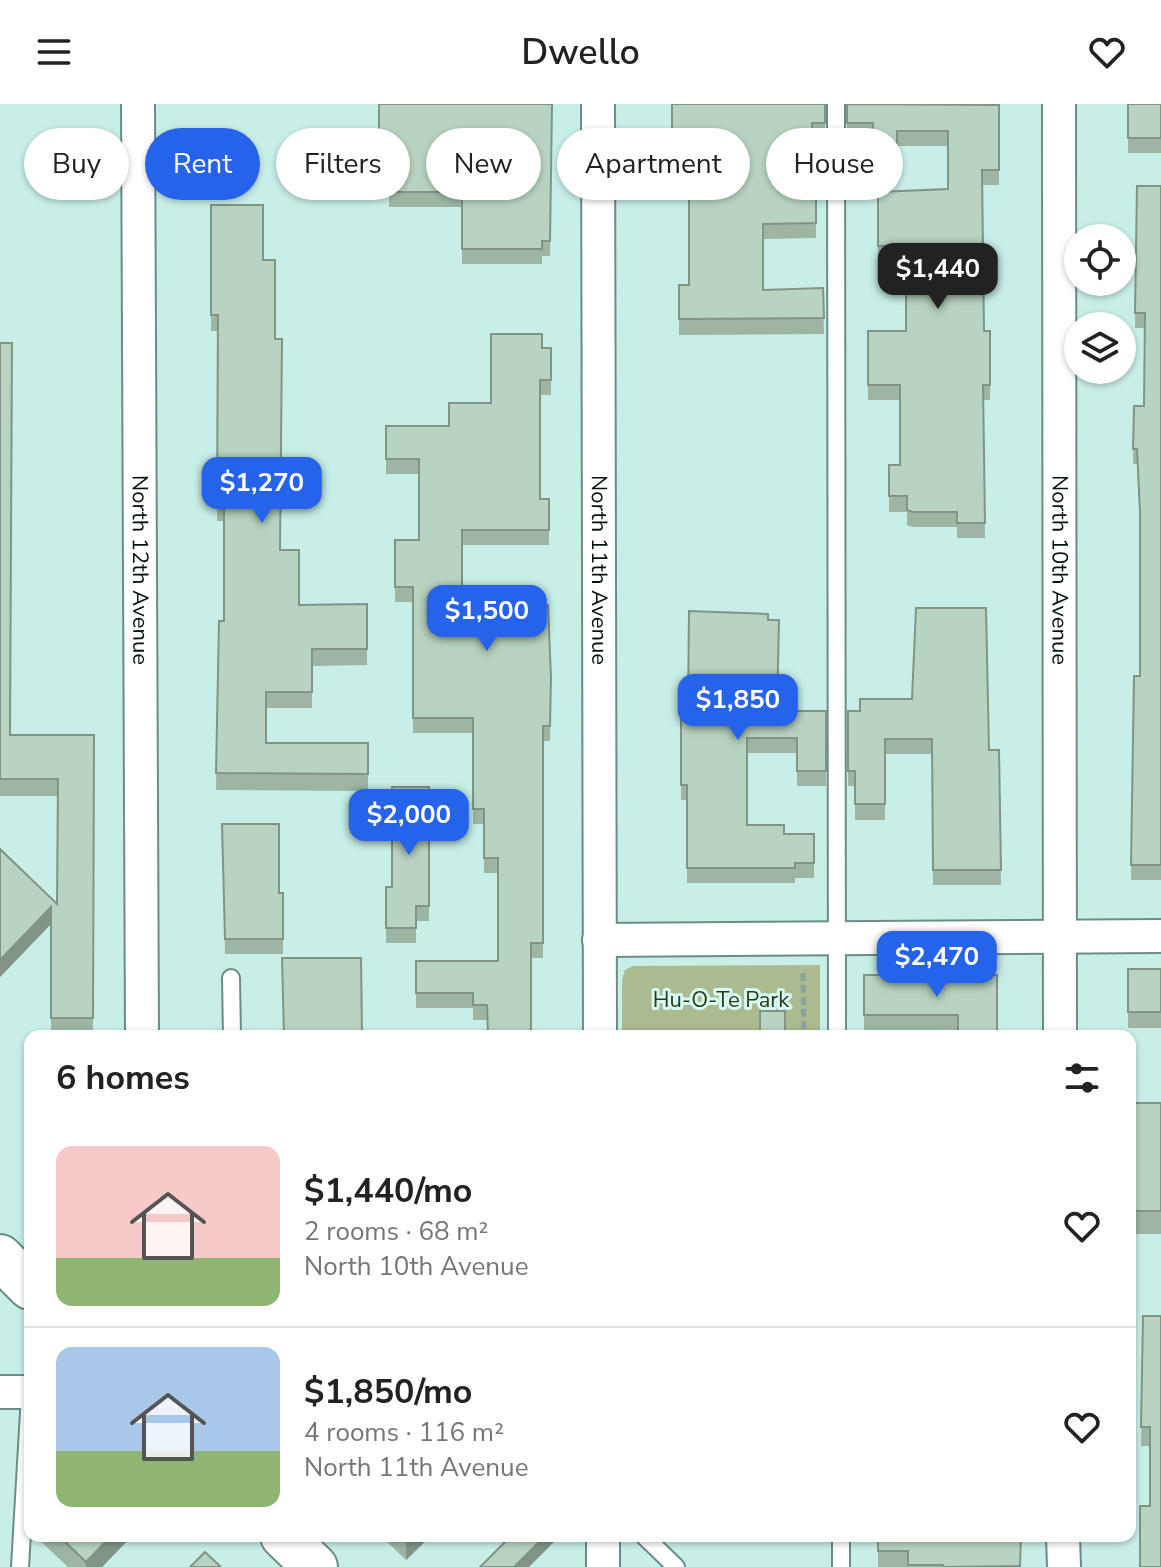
<!DOCTYPE html>
<meta charset="utf-8">
<style>
:root{--surface:#fff;--page:#f2f2f2;--text:#222;--muted:#767676;--line:#e0e0e0;--accent:#2563eb}
body{margin:0;font-family:"Nunito Sans",sans-serif;background:var(--page);color:var(--text);height:100vh;display:flex;flex-direction:column;font-size:30px;white-space:nowrap}
*{box-sizing:border-box;margin:0}
p{font-size:26px;color:var(--muted)}
.icon{flex:none;width:44px;height:44px;fill:none;stroke:currentColor;stroke-width:2;stroke-linecap:round;stroke-linejoin:round}
.map{position:relative;flex:1;overflow:hidden}
.sheet{position:absolute;left:24px;top:926px;width:1112px;height:512px;display:flex;flex-direction:column;background:var(--surface);border-radius:16px;box-shadow:0 2px 6px #0004}
.sheet>*{flex:none}
.banner{position:absolute;left:24px;top:24px;width:1114px;height:72px;display:flex;gap:16px}
.buttons{position:absolute;left:1064px;top:120px;display:grid;gap:16px}
.buttons a{display:grid;place-items:center;width:72px;height:72px;border-radius:50%;background:var(--surface);box-shadow:0 2px 6px #0004;font-size:40px}
.price{position:absolute;translate:-50% -68px;padding:0 18px;border-radius:16px;background:var(--accent);color:#fff;font-size:26px;line-height:52px;filter:drop-shadow(0 2px 4px #0008)}
.price::after{content:'';position:absolute;left:50%;top:48px;width:24px;height:18px;margin-left:-12px;background:inherit;clip-path:polygon(0 0,100% 0,50% 100%)}
.price.current{background:#222;color:#fff}
ul{padding:0;list-style:none}
li{display:flex;align-items:center;gap:24px;height:200px;padding:0 32px}
li+li{border-top:2px solid var(--line)}
li span{display:grid;place-items:center;flex:none;width:224px;height:160px;border-radius:16px;color:#555}
li>.icon{margin-inline-start:auto}
span .icon{width:96px;height:96px;fill:#fffc;stroke-width:1}
li b{font-size:34px}
h2{display:flex;justify-content:space-between;align-items:center;height:96px;padding:0 32px;font-size:34px}
.chip{padding:0 28px;border-radius:36px;background:var(--surface);box-shadow:0 2px 6px #0004;font-size:28px;line-height:72px}
.chip.current{background:var(--accent);color:#fff}
header{display:flex;justify-content:space-between;align-items:center;height:104px;padding:0 32px;background:var(--surface);font-size:36px;font-weight:600}
.map>svg:first-child{display:block}
.green{fill:#acba90}
.lines{fill:none;stroke-linecap:round;stroke-linejoin:round}
.lane-casing{stroke:#6a8d88;stroke-width:20}
.street-casing{stroke:#6a8d88;stroke-width:36}
.secondary-casing{stroke:#6a8d88;stroke-width:48}
.path{stroke:#86a39f;stroke-width:5;stroke-dasharray:8 4;stroke-linecap:butt}
.lane{stroke:#fff;stroke-width:16}
.street{stroke:#fff;stroke-width:32}
.secondary{stroke:#fff;stroke-width:44}
.wall{fill:#9eb5a4}
.shaded-wall{fill:#819486}
.building{fill:#b8d3bf;stroke:#819486;stroke-width:2}
.labels{text-anchor:middle;dominant-baseline:central;stroke-width:6;stroke-linejoin:round;paint-order:stroke}
.street-label{font-size:22px;fill:#051210;stroke:#d5fcf6}
.park-label{font-size:22px;fill:#2e390e;stroke:#d5fcf6}
</style>
<header><svg class="icon" aria-label="menu" viewBox="0 0 24 24"><path d="M4 6h16M4 12h16M4 18h16"/></svg>Dwello<svg class="icon" aria-label="heart" viewBox="0 0 24 24"><path d="M12 20l-8-8c-3-5 5-10 8-4 3-6 11-1 8 4z"/></svg></header>
<div class="map">
<svg width="1161" height="1463" viewBox="0 0 1161 1463">
<rect width="100%" height="100%" fill="#c8eee8"/>
<!-- green -->
<path class="green" d="M 820,861 L 820,932 L 622,932 L 622,876 L 625,866 L 633,862 Z"/>
<g class="lines">
<defs>
<path id="lane" d="M 836,0 L 837,932
M 231,874 L 232,932
M 644,1432 L 676,1463
M 841,1432 L 841,1463
M 20,1463 L 30,1291"/>
<g id="street">
<path id="s1" d="M 138,0 L 142,932"/>
<path id="s2" d="M 598,0 L 600,932"/>
<path id="s3" d="M 1059,0 L 1060,932"/>
<path d="M 599,836 L 1161,832"/>
<path d="M 0,1288 L 30,1288"/>
<path d="M 603,1432 L 603,1463"/>
<path d="M 1063,1432 L 1064,1463"/>
</g>
<path id="secondary" d="M 0,1153 L 30,1183
M 283,1432 L 315,1463"/>
</defs>
<!-- lane casing -->
<use href="#lane" class="lane-casing"/>
<!-- street casing -->
<use href="#street" class="street-casing"/>
<!-- secondary casing -->
<use href="#secondary" class="secondary-casing"/>
<!-- path -->
<path class="path" d="M 803,869 L 804,932"/>
<!-- lane -->
<use href="#lane" class="lane"/>
<!-- street -->
<use href="#street" class="street"/>
<!-- secondary -->
<use href="#secondary" class="secondary"/>
</g>
<!-- wall -->
<path class="wall" d="M 379,0 L 552,0 L 550,152 L 542,152 L 542,160 L 462,160 L 462,103 L 389,103 L 389,69 L 379,69 Z
M 672,0 L 825,0 L 825,34 L 812,34 L 812,82 L 816,82 L 816,134 L 763,135 L 763,186 L 823,184 L 824,230 L 679,231 L 679,181 L 689,181 L 689,56 L 672,56 Z
M 847,0 L 999,1 L 999,81 L 982,81 L 984,227 L 990,227 L 990,296 L 983,296 L 985,434 L 957,434 L 957,423 L 913,423 L 907,421 L 907,408 L 889,408 L 889,361 L 900,361 L 900,296 L 868,296 L 868,227 L 906,227 L 906,157 L 878,157 L 878,88 L 948,85 L 948,42 L 897,42 L 897,56 L 873,56 L 873,34 L 847,34 Z
M 1128,0 L 1161,0 L 1161,49 L 1128,49 Z
M 1137,82 L 1161,82 L 1161,776 L 1131,776 L 1134,572 L 1140,572 L 1140,423 L 1137,360 L 1133,360 L 1134,302 L 1144,302 L 1145,224 L 1135,224 Z
M 211,101 L 263,156 L 275,235 L 280,446 L 299,501 L 367,545 L 367,561 L 312,562 L 312,604 L 266,604 L 266,639 L 368,639 L 368,687 L 216,686 L 219,517 L 224,517 L 224,417 L 217,417 L 218,227 L 211,227 Z
M 0,239 L 10,631 L 94,631 L 93,931 L 51,931 L 51,820 L 0,873 L 0,745 L 57,800 L 58,692 L 0,692 Z
M 542,244 L 551,244 L 551,291 L 540,291 L 540,395 L 549,395 L 549,441 L 462,441 L 462,502 L 551,589 L 550,637 L 543,637 L 543,854 L 531,854 L 487,916 L 473,916 L 473,904 L 416,904 L 416,857 L 498,857 L 498,769 L 484,769 L 484,720 L 473,720 L 473,629 L 413,629 L 413,498 L 395,498 L 395,436 L 419,436 L 419,370 L 386,370 L 386,322 L 449,322 L 491,299 Z
M 681,606 L 826,607 L 826,682 L 797,682 L 797,649 L 747,649 L 747,721 L 784,730 L 814,730 L 814,774 L 795,774 L 795,779 L 687,779 L 687,696 L 681,696 Z
M 848,607 L 989,646 L 999,646 L 1001,781 L 933,781 L 932,650 L 885,650 L 885,716 L 855,716 L 855,682 L 848,682 Z
M 429,683 L 429,817 L 416,817 L 416,839 L 386,839 L 386,783 L 392,783 Z
M 222,720 L 279,789 L 283,789 L 283,850 L 225,850 Z
M 1128,865 L 1161,865 L 1161,924 L 1128,924 Z
M 864,871 L 997,871 L 997,932 L 864,932 Z
M 1131,999 L 1161,999 L 1161,1130 L 1135,1130 L 1135,1063 L 1131,1063 Z
M 1143,1212 L 1161,1212 L 1150,1402 L 1150,1342 L 1141,1342 Z
M 37,1432 L 132,1432 L 102,1463 L 68,1463 L 37,1434 Z
M 381,1432 L 431,1432 L 406,1456 Z
M 878,1432 L 1021,1432 L 1021,1463 L 878,1463 Z"/>
<!-- shaded-wall -->
<path class="shaded-wall" d="M 51,803 L 51,820 L 0,873 L 0,856 Z
M 111,1432 L 132,1432 L 102,1463 L 86,1463 L 86,1458 Z
M 408,1432 L 431,1432 L 406,1456 L 406,1434 Z
M 545,1432 L 560,1432 L 529,1463 L 514,1463 Z"/>
<!-- building -->
<path class="building" d="M 379,0 L 552,0 L 550,137 L 542,137 L 542,145 L 462,145 L 462,88 L 389,88 L 389,54 L 379,54 Z
M 672,0 L 825,0 L 825,19 L 812,19 L 812,82 L 816,82 L 816,119 L 763,120 L 763,186 L 823,184 L 824,214 L 679,215 L 679,181 L 689,181 L 689,41 L 672,41 Z
M 847,0 L 999,1 L 999,66 L 982,66 L 984,227 L 990,227 L 990,281 L 983,281 L 985,419 L 957,419 L 957,408 L 913,408 L 907,406 L 907,392 L 889,392 L 889,361 L 900,361 L 900,281 L 868,281 L 868,227 L 906,227 L 906,142 L 878,142 L 878,88 L 948,85 L 948,27 L 897,27 L 897,40 L 873,40 L 873,19 L 847,19 Z
M 1128,0 L 1161,0 L 1161,34 L 1128,34 Z
M 1137,82 L 1161,82 L 1161,761 L 1131,761 L 1134,572 L 1140,572 L 1140,408 L 1137,345 L 1133,345 L 1134,302 L 1144,302 L 1145,209 L 1135,209 Z
M 211,101 L 263,101 L 263,156 L 275,156 L 275,235 L 282,235 L 280,446 L 299,446 L 299,501 L 367,500 L 367,545 L 312,545 L 312,588 L 266,588 L 266,639 L 368,639 L 368,670 L 216,669 L 219,517 L 224,517 L 224,401 L 217,401 L 218,211 L 211,211 Z
M 491,230 L 542,230 L 542,244 L 551,244 L 551,276 L 540,276 L 540,395 L 549,395 L 549,426 L 462,426 L 462,502 L 548,501 L 551,574 L 550,622 L 543,622 L 543,839 L 531,839 L 531,932 L 488,932 L 487,901 L 473,901 L 473,889 L 416,889 L 416,857 L 498,857 L 498,754 L 484,754 L 484,705 L 473,705 L 473,614 L 413,614 L 413,483 L 395,483 L 395,436 L 419,436 L 419,355 L 386,355 L 386,322 L 449,322 L 449,299 L 491,299 Z
M 0,239 L 12,239 L 10,631 L 94,631 L 93,914 L 51,914 L 51,803 L 0,856 L 0,745 L 57,800 L 58,675 L 0,675 Z
M 916,504 L 986,504 L 989,646 L 999,646 L 1001,766 L 933,766 L 932,635 L 885,635 L 885,700 L 855,700 L 855,667 L 848,667 L 848,607 L 860,607 L 860,595 L 912,595 Z
M 689,507 L 768,510 L 768,516 L 779,516 L 777,607 L 826,607 L 826,667 L 797,667 L 797,634 L 747,634 L 747,721 L 784,721 L 784,730 L 814,730 L 814,759 L 795,759 L 795,764 L 687,764 L 687,681 L 681,681 L 681,606 L 688,606 Z
M 392,683 L 429,683 L 429,802 L 416,802 L 416,824 L 386,824 L 386,783 L 392,783 Z
M 222,720 L 279,720 L 279,789 L 283,789 L 283,835 L 225,835 Z
M 282,854 L 361,854 L 362,932 L 284,932 Z
M 1128,865 L 1161,865 L 1161,908 L 1128,908 Z
M 864,871 L 997,871 L 997,932 L 958,932 L 958,911 L 864,911 Z
M 760,907 L 785,907 L 785,932 L 760,932 Z
M 1131,999 L 1161,999 L 1161,1107 L 1135,1107 L 1135,1041 L 1131,1041 Z
M 1143,1212 L 1161,1212 L 1161,1463 L 1140,1463 L 1140,1402 L 1150,1402 L 1150,1323 L 1141,1323 Z
M 59,1432 L 111,1432 L 86,1458 Z
M 511,1432 L 545,1432 L 514,1463 L 480,1463 Z
M 878,1432 L 1021,1432 L 1020,1462 L 943,1463 L 943,1461 L 908,1461 L 908,1447 L 878,1447 Z
M 205,1448 L 221,1463 L 190,1463 Z"/>
<g class="labels">
<!-- street labels -->
<g class="street-label">
<text stroke="none"><textPath href="#s1" startOffset="466">North 12th Avenue</textPath></text>
<text stroke="none"><textPath href="#s2" startOffset="466">North 11th Avenue</textPath></text>
<text stroke="none"><textPath href="#s3" startOffset="466">North 10th Avenue</textPath></text>
</g>
<!-- park labels -->
<g class="park-label">
<text x="721" y="896">Hu-O-Te Park</text>
</g>
</g>
</svg>
<div class="buttons">
<a><svg class="icon" aria-label="locate" viewBox="0 0 24 24"><circle cx="12" cy="12" r="6"/><path d="M12 2v4M12 18v4M2 12h4M18 12h4"/></svg></a>
<a><svg class="icon" aria-label="layers" viewBox="0 0 24 24"><path d="M12 4l9 5-9 5-9-5zM3 14l9 5 9-5"/></svg></a>
</div>
<b class="price current" style="left:938px;top:207px">$1,440</b>
<b class="price" style="left:262px;top:421px">$1,270</b>
<b class="price" style="left:487px;top:549px">$1,500</b>
<b class="price" style="left:738px;top:638px">$1,850</b>
<b class="price" style="left:409px;top:753px">$2,000</b>
<b class="price" style="left:937px;top:895px">$2,470</b>
<div class="banner">
<a class="chip">Buy</a>
<a class="chip current">Rent</a>
<a class="chip">Filters</a>
<a class="chip">New</a>
<a class="chip">Apartment</a>
<a class="chip">House</a>
</div>
<section class="sheet">
<h2>6 homes<svg class="icon" aria-label="filters" viewBox="0 0 24 24"><path d="M4 7h16M4 17h16"/><circle cx="9" cy="7" r="2"/><circle cx="15" cy="17" r="2"/></svg></h2>
<ul>
<li><span style="background:linear-gradient(#f6c9c9 70%,#8fb573 0)"><svg class="icon" aria-label="home" viewBox="0 0 24 24"><path d="M3 11l9-7 9 7M6 9v11h12V9"/></svg></span><div><b>$1,440/mo</b><p>2 rooms · 68 m²</p><p>North 10th Avenue</p></div><svg class="icon" aria-label="heart" viewBox="0 0 24 24"><path d="M12 20l-8-8c-3-5 5-10 8-4 3-6 11-1 8 4z"/></svg></li>
<li><span style="background:linear-gradient(#a9c7e8 65%,#8fb573 0)"><svg class="icon" aria-label="home" viewBox="0 0 24 24"><path d="M3 11l9-7 9 7M6 9v11h12V9"/></svg></span><div><b>$1,850/mo</b><p>4 rooms · 116 m²</p><p>North 11th Avenue</p></div><svg class="icon" aria-label="heart" viewBox="0 0 24 24"><path d="M12 20l-8-8c-3-5 5-10 8-4 3-6 11-1 8 4z"/></svg></li>
</ul>
</section>
</div>
